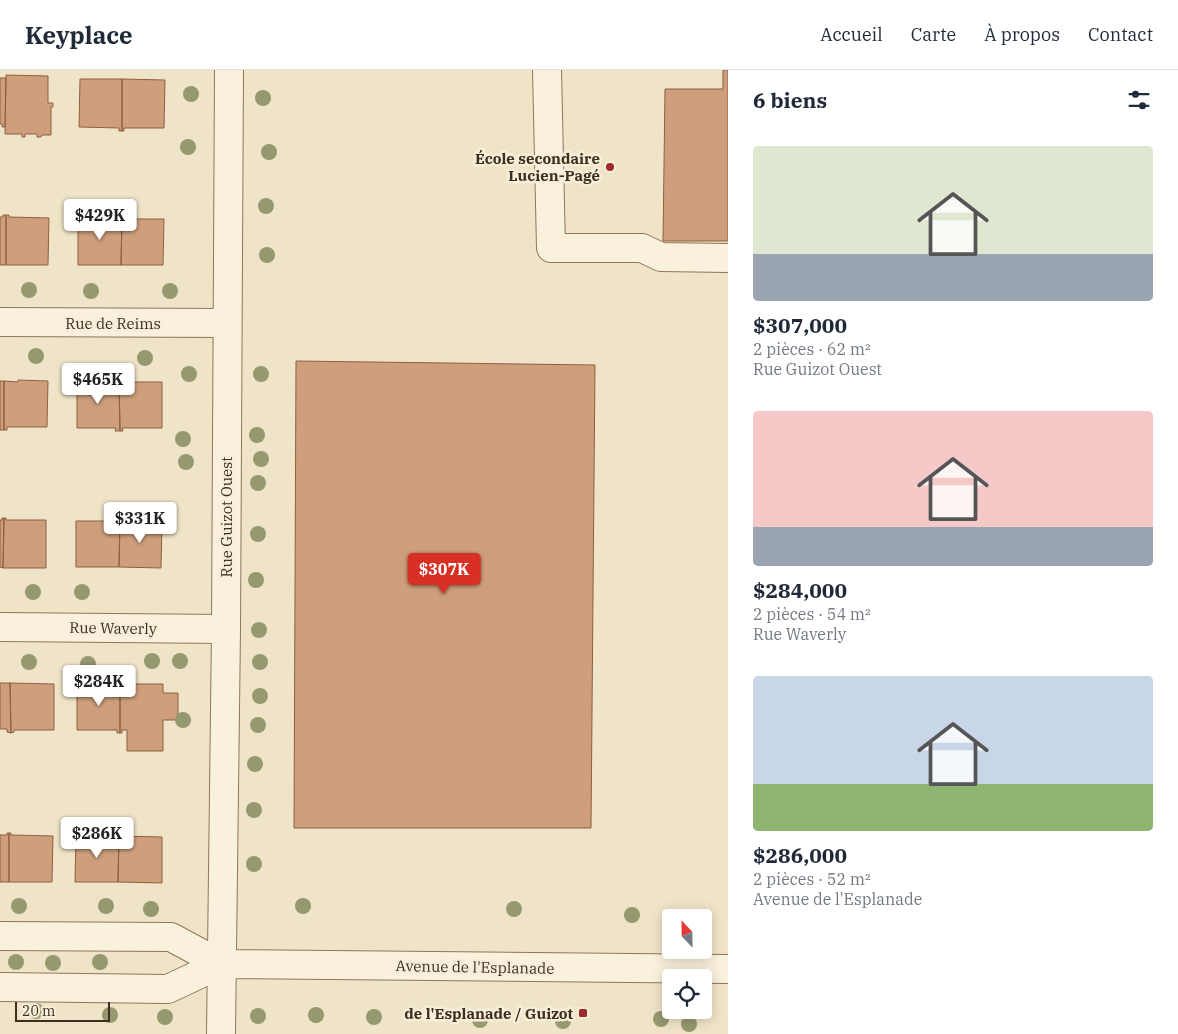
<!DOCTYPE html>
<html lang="fr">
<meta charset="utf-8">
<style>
:root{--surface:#fff;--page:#f2f2f3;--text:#1f2937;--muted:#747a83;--line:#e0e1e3;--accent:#d93025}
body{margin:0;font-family:"IBM Plex Serif",serif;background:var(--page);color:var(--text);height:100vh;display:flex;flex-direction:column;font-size:19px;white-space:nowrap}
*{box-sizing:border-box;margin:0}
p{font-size:16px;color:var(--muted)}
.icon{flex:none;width:28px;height:28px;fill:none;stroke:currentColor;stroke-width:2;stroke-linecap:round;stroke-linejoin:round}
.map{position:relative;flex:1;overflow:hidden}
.sheet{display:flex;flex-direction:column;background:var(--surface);width:450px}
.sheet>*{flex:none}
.needle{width:32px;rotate:338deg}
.buttons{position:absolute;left:662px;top:839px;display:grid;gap:10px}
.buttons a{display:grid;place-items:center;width:50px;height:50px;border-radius:5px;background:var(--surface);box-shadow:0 2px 12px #0003;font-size:25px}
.scale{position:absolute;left:15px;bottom:12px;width:95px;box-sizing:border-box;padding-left:5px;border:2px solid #3d2e20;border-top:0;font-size:14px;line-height:18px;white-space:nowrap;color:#3d2e20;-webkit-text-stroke:4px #f7eed8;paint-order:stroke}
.price{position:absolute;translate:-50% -42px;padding:0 11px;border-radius:5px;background:#fff;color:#222;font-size:16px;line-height:32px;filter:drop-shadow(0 1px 2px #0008)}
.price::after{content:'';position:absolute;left:50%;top:30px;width:15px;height:11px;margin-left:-8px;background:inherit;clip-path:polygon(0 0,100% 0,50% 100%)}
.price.selected{background:var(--accent);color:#fff}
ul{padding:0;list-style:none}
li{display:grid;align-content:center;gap:10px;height:265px;padding:0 25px}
li span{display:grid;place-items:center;height:155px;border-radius:5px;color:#555}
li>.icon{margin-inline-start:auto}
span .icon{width:90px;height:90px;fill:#fffc;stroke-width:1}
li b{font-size:21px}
h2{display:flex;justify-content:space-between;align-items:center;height:60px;padding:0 25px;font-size:21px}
header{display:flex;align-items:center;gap:30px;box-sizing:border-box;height:70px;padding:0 25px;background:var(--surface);border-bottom:1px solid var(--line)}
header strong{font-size:24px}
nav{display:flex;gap:28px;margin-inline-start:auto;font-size:18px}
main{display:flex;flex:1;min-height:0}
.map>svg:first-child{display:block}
.building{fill:#cf9f7d;stroke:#8d5f41}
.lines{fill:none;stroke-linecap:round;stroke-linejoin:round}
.minor-casing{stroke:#8d765c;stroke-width:30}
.minor{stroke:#faf1dc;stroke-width:28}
.tree{fill:#96986f}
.poi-dot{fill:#9e2a2b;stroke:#f7eed8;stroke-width:2}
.labels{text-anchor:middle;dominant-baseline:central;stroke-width:5;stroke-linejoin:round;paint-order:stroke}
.poi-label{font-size:15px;font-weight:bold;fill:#3d2e20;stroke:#f7eed8;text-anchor:end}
.street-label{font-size:15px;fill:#3d2e20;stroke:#f7eed8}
</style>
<header>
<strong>Keyplace</strong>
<nav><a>Accueil</a><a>Carte</a><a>À propos</a><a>Contact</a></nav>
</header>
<main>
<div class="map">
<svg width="728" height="964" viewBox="0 0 728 964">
<rect width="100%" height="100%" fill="#f0e4c8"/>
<!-- building -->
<path class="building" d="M 723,0 L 728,0 L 728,171 L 663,171 L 665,19 L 723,19 Z
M 6,5 L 48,6 L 48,33 L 53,33 L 53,37 L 51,37 L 51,65 L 42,65 L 41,67 L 37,67 L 37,64 L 25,64 L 25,67 L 22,67 L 22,64 L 5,64 Z
M 0,8 L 6,8 L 5,57 L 2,57 L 2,54 L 0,54 Z
M 80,9 L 122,9 L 122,61 L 119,61 L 119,58 L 79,57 Z
M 122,9 L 165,10 L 164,58 L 124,58 L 124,61 L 122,61 Z
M 3,145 L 6,145 L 6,195 L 0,195 L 0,147 L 3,147 Z
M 6,145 L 9,145 L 9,147 L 49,148 L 48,195 L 6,195 Z
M 118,146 L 122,147 L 121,195 L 78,195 L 78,148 L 118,148 Z
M 122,147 L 125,147 L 125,149 L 164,149 L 163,195 L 121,195 Z
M 296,291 L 595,295 L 591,758 L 294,758 Z
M 18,310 L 48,311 L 47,357 L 7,357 L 7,360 L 4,360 L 4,311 L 18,312 Z
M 0,311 L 4,311 L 4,360 L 0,360 Z
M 77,312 L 119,312 L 120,361 L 115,361 L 116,358 L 77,358 Z
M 119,312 L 162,312 L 162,358 L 122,358 L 123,361 L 120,361 Z
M 2,448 L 4,448 L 3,498 L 0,497 L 0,450 L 2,450 Z
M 4,448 L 6,448 L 6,450 L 46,450 L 46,498 L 3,498 Z
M 117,449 L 120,449 L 119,497 L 76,497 L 76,451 L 117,451 Z
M 120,449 L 122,449 L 122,451 L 162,452 L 161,498 L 119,497 Z
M 0,613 L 10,613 L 11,663 L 7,662 L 7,659 L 0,659 Z
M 10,613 L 54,614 L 54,660 L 14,660 L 14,662 L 11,663 Z
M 77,614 L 120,614 L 120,663 L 117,663 L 117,660 L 77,660 Z
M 120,614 L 163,614 L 163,623 L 178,623 L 178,650 L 163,650 L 163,681 L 127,681 L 127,660 L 122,660 L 122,663 L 120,663 Z
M 7,763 L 9,763 L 9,812 L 0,812 L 0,765 L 7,765 Z
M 9,763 L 11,763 L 11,765 L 53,766 L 52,812 L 9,812 Z
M 116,764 L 119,764 L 118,812 L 75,812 L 76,765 L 116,766 Z
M 119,764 L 121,764 L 121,766 L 162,767 L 162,813 L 118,812 Z"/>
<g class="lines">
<defs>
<path id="minor" d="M 547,0 L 551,178 L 642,178 L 661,187 L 728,188
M 0,252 L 227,253
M 0,557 L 226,559
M 0,866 L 171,867 L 221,894
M 0,917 L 168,919 L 221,894 L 728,899
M 221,964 L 226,559 L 229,0"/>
</defs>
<!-- minor casing -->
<use href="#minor" class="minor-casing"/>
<!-- minor -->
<use href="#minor" class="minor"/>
</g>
<!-- trees -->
<g class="tree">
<circle cx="191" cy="24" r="8"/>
<circle cx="263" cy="28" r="8"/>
<circle cx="188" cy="77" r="8"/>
<circle cx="269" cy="82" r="8"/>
<circle cx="266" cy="136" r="8"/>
<circle cx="267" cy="185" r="8"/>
<circle cx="29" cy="220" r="8"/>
<circle cx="91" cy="221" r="8"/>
<circle cx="170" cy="221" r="8"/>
<circle cx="36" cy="286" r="8"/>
<circle cx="145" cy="288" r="8"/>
<circle cx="189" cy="304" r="8"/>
<circle cx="261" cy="304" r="8"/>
<circle cx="257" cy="365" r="8"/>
<circle cx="183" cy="369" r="8"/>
<circle cx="261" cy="389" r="8"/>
<circle cx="186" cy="392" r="8"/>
<circle cx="258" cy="413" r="8"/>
<circle cx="258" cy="464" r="8"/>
<circle cx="256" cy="510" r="8"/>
<circle cx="33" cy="522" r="8"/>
<circle cx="82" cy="522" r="8"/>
<circle cx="259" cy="560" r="8"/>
<circle cx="152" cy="591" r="8"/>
<circle cx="180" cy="591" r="8"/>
<circle cx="29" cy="592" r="8"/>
<circle cx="260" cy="592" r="8"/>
<circle cx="88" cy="594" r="8"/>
<circle cx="260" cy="626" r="8"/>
<circle cx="183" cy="650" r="8"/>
<circle cx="258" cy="655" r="8"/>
<circle cx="255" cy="694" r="8"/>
<circle cx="254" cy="740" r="8"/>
<circle cx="254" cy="794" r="8"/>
<circle cx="19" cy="836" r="8"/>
<circle cx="106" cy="836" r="8"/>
<circle cx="303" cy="836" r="8"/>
<circle cx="151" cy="839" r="8"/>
<circle cx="514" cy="839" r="8"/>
<circle cx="632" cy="845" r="8"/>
<circle cx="16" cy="892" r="8"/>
<circle cx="100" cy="892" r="8"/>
<circle cx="53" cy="893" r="8"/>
<circle cx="36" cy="941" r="8"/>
<circle cx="110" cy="945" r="8"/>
<circle cx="316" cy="945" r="8"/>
<circle cx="258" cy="946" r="8"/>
<circle cx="165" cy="947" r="8"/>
<circle cx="374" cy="947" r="8"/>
<circle cx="661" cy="949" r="8"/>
<circle cx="480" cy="950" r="8"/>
<circle cx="563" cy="951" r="8"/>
<circle cx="689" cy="954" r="8"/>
</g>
<!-- markers -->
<g class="poi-dot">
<circle cx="610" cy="97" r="5"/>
<rect x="578" y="938" width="10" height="10" rx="2.5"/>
</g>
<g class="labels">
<!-- poi labels -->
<g class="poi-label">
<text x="600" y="88">École secondaire<tspan x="600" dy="17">Lucien-Pagé</tspan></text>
<text x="573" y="943">de l'Esplanade / Guizot</text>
</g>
<!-- street labels -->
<g class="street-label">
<text x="113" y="253">Rue de Reims</text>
<text transform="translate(226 447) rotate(-90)">Rue Guizot Ouest</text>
<text transform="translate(113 558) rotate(1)">Rue Waverly</text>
<text transform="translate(475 897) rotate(1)">Avenue de l'Esplanade</text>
</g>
</g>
</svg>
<div class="buttons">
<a><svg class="needle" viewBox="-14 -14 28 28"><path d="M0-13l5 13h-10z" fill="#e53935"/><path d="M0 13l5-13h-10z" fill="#747a83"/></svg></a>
<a><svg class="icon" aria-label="locate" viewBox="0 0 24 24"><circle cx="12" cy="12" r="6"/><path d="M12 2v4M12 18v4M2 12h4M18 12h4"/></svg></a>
</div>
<div class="scale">20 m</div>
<b class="price" style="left:100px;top:171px">$429K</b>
<b class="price" style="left:98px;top:335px">$465K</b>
<b class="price" style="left:140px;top:474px">$331K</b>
<b class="price selected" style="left:444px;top:525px">$307K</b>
<b class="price" style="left:99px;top:637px">$284K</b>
<b class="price" style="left:97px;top:789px">$286K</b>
</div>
<section class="sheet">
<h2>6 biens<svg class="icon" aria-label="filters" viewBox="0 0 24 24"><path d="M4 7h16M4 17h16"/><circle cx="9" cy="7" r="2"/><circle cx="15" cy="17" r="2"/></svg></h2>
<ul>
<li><span style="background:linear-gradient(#dfe7d0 70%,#9aa5b1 0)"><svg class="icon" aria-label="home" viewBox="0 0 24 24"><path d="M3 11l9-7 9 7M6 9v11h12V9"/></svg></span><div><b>$307,000</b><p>2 pièces · 62 m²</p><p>Rue Guizot Ouest</p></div></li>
<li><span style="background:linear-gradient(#f6c9c9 75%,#9aa5b1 0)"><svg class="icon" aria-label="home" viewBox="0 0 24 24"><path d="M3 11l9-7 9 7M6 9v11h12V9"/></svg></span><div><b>$284,000</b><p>2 pièces · 54 m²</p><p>Rue Waverly</p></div></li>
<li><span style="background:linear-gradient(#c9d6e8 70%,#8fb573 0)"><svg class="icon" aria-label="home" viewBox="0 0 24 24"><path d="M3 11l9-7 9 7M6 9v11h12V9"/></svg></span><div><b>$286,000</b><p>2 pièces · 52 m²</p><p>Avenue de l'Esplanade</p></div></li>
</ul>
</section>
</main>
